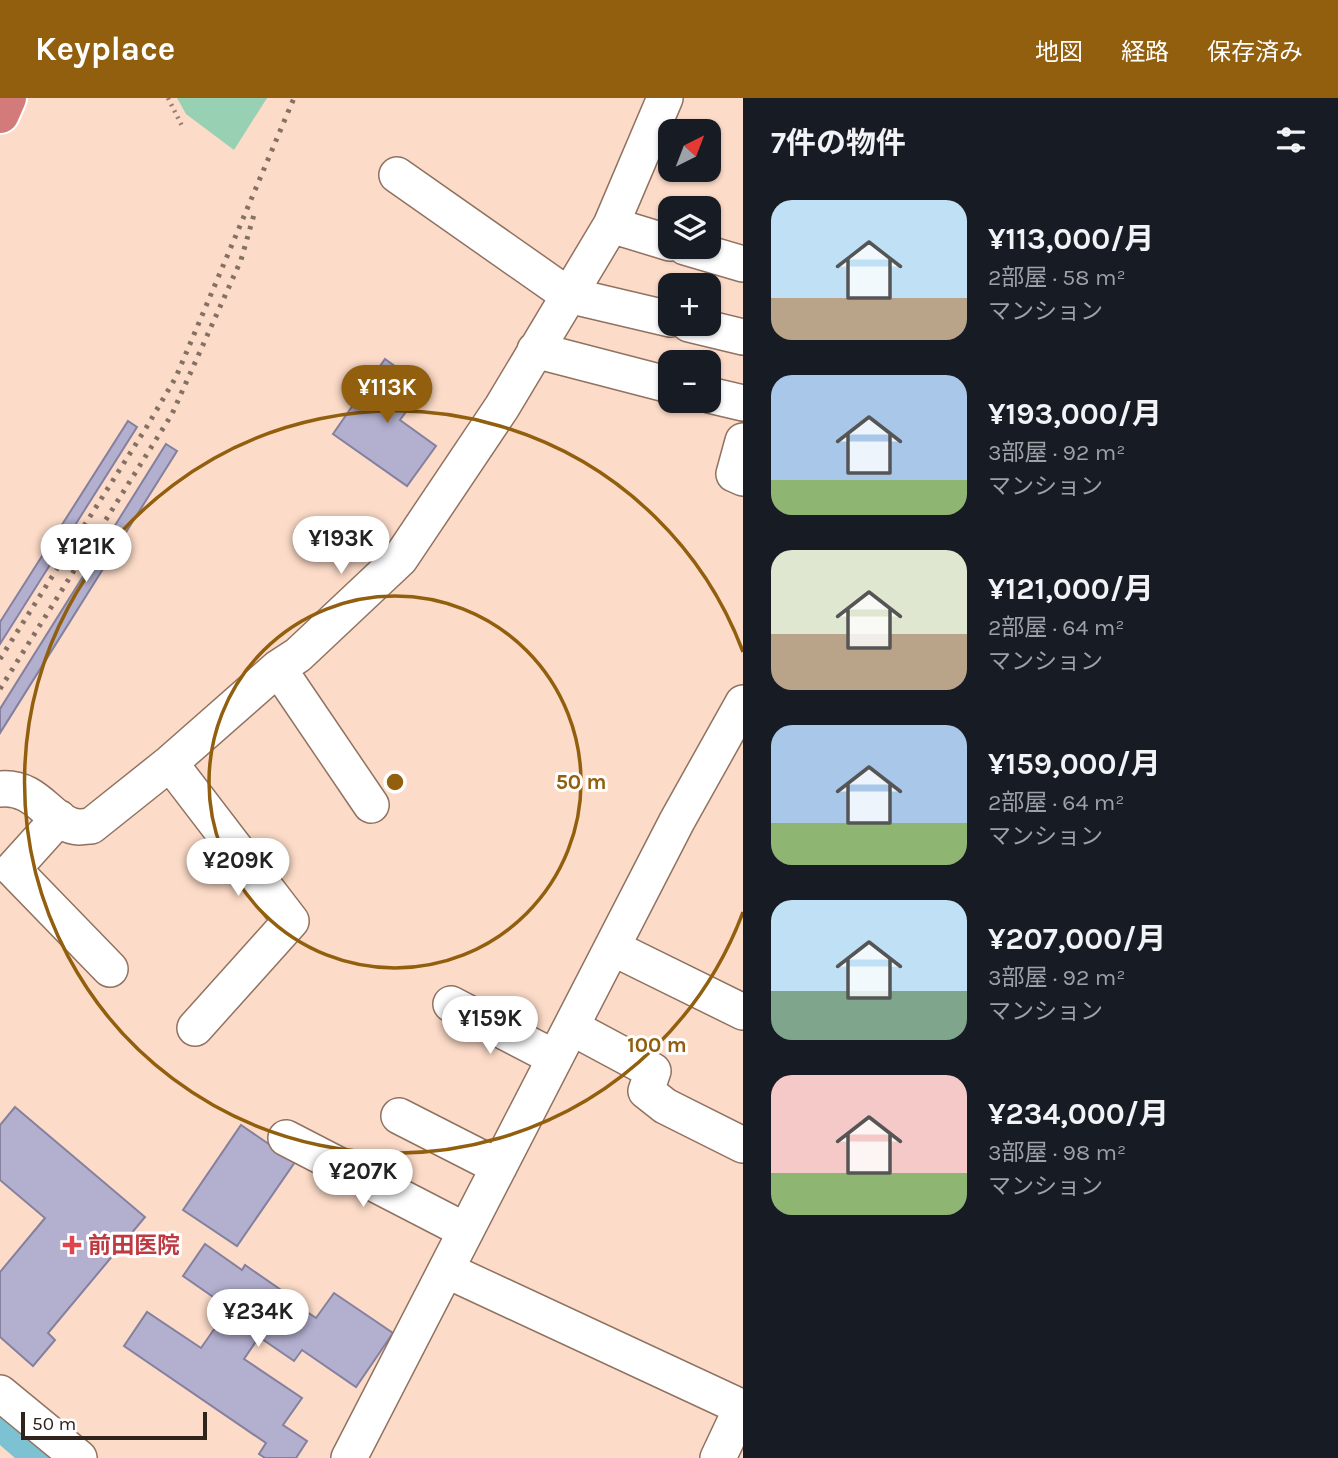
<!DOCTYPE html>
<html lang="ja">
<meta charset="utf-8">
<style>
:root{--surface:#171b24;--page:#20242c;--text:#f1f3f6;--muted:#9ea1a6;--accent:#915f0e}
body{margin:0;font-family:Karla,"Noto Sans JP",sans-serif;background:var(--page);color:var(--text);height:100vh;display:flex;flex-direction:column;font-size:26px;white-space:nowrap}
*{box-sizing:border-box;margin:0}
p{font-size:23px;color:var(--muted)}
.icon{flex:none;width:38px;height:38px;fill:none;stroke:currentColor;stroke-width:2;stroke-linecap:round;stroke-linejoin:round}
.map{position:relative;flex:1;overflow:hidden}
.panel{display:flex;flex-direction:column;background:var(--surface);width:595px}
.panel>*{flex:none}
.needle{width:46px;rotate:42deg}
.controls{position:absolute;left:658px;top:21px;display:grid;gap:14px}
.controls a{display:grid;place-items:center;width:63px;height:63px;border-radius:14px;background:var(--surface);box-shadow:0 2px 5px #0004;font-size:35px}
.scale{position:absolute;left:21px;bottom:18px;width:186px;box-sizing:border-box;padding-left:7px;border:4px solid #2f231c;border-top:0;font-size:19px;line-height:24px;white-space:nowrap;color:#2f231c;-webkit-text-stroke:5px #fff;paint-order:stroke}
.price{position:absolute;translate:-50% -60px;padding:0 16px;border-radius:24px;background:#fff;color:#222;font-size:23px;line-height:46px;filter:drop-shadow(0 2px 4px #0008)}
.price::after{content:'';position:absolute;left:50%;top:42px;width:21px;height:16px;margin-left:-10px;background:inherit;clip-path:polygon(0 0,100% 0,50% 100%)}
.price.selected{background:var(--accent);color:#fff}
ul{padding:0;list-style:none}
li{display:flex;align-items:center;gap:21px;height:175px;padding:0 28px}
li span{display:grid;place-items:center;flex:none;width:196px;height:140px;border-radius:21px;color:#555}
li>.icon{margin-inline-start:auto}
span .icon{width:84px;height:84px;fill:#fffc;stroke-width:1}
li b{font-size:30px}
h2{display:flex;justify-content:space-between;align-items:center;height:84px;padding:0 28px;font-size:30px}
header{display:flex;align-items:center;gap:42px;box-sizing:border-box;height:98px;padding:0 35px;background:var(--accent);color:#fff}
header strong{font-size:33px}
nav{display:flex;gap:38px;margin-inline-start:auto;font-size:24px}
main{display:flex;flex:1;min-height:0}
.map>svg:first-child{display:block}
.green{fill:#97d0b3}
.water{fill:#7cc2d2}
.building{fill:#b3afcf;stroke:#84809e;stroke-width:2}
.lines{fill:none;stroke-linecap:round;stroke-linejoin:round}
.minor-casing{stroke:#907261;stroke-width:38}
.highway-casing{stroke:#fff;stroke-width:42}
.path{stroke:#957f72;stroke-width:4.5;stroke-dasharray:2 5;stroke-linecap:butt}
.minor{stroke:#fff;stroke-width:35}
.highway{stroke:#d37a7b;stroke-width:38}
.rail{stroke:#857064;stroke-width:5;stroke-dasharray:3.5 7;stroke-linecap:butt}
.ring{fill:none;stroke:#915f0e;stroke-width:3.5}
.health-dot{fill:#e0444e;stroke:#fff;stroke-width:2.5}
.labels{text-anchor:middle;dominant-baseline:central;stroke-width:6;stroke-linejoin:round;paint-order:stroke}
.health-label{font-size:23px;font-weight:bold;fill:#be3a42;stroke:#fff;text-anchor:start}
.centre{fill:#915f0e;stroke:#fff;stroke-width:3.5}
.ring-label{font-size:21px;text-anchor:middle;font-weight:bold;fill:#915f0e;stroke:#fff;stroke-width:6;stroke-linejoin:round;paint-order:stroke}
</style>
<header>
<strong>Keyplace</strong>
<nav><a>地図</a><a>経路</a><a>保存済み</a></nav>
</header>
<main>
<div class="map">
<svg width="743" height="1360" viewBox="0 0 743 1360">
<rect width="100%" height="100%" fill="#fcdbc8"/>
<!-- green -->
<path class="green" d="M 177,0 L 267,0 L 234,52 L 186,16 Z"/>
<!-- water -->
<path class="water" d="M 0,1309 L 61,1360 L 15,1360 L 0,1347 Z"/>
<!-- building -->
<path class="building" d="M 385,261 L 424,289 L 400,322 L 436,348 L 407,388 L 333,336 Z
M 128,323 L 137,329 L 0,546 L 0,524 Z
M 166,346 L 177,353 L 0,635 L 0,611 Z
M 15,1009 L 145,1119 L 48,1235 L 55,1242 L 33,1268 L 0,1239 L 0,1174 L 45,1120 L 0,1082 L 0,1027 Z
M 241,1027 L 295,1064 L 237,1148 L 183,1112 Z
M 205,1146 L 242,1172 L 245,1167 L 284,1194 L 282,1197 L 316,1220 L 334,1195 L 393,1235 L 356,1289 L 302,1252 L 294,1263 L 259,1239 L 244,1261 L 302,1300 L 283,1327 L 307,1343 L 296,1360 L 265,1360 L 259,1356 L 266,1345 L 124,1248 L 147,1214 L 201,1250 L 229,1210 L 183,1178 Z"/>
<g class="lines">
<defs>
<path id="minor" d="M 397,77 L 568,197 L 670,221
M 611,127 L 670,145
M 685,149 L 743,166
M 689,226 L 743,239
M 535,252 L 670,287
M 709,297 L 743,305
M 743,343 L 734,376 L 743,380
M 278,570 L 371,707
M 170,665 L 291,823 L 195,930
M 0,691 C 39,687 51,728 79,729 C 83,729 87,728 91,728 L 170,665 L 278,570 L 298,557 L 400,461 L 502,309 L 611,127 L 665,0
M 59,720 L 13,771 L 110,871
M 613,850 L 743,914
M 451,906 L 555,960
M 571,929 L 653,973 L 646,993 L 665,1008 L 743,1047
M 399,1018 L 499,1069
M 286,1040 L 466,1133
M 446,1172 L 743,1310
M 0,1295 L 79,1360
M 349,1360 L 677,723 L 743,605
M 718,1360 L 742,1309"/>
<path id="highway" d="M 0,16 L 7,0"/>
</defs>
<!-- minor casing -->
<use href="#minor" class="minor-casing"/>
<!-- highway casing -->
<use href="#highway" class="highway-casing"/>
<!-- path -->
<path class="path" d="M 168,0 L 183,30"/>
<!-- minor -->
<use href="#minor" class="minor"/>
<!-- highway -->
<use href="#highway" class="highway"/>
<!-- rail -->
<path class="rail" d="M 0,561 L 146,330 L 176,279 L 294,0
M 0,591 L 172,316 L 241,162 L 255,113"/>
</g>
<!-- distance rings -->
<g class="ring">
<circle cx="395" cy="684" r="186"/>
<path d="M743 814A371 371 0 1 1 743 554"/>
</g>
<!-- markers -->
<path class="health-dot" d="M68.5 1136.5h7v7h7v7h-7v7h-7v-7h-7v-7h7z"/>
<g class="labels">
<!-- health labels -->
<g class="health-label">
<text x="88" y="1147">前田医院</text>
</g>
</g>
<circle cx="395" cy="684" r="10" class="centre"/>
<g class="ring-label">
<text x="581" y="691">50 m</text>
<text x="657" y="954">100 m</text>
</g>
</svg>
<div class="controls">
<a><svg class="needle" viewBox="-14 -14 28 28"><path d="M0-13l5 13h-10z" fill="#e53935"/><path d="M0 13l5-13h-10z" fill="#9ea1a6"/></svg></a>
<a><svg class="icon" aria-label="layers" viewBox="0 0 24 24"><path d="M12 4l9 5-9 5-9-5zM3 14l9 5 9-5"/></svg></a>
<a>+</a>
<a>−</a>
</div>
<div class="scale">50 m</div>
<b class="price selected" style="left:387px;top:327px">¥113K</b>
<b class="price" style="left:341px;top:478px">¥193K</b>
<b class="price" style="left:86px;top:486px">¥121K</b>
<b class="price" style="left:238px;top:800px">¥209K</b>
<b class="price" style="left:490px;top:958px">¥159K</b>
<b class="price" style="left:363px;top:1111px">¥207K</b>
<b class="price" style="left:258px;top:1251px">¥234K</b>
</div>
<section class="panel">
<h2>7件の物件<svg class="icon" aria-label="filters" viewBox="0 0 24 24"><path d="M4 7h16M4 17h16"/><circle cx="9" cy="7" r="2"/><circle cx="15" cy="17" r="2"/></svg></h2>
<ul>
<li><span style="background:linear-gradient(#bfe0f5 70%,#b9a48a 0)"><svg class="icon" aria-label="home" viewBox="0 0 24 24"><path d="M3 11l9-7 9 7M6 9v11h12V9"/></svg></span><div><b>¥113,000/月</b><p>2部屋 · 58 m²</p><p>マンション</p></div></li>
<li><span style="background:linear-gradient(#a9c7e8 75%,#8fb573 0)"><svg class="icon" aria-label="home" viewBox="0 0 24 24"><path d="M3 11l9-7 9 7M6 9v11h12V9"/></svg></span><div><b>¥193,000/月</b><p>3部屋 · 92 m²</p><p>マンション</p></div></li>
<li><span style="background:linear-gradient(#dfe7d0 60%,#b9a48a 0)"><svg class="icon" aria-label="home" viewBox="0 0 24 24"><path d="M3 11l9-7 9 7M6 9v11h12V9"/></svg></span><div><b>¥121,000/月</b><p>2部屋 · 64 m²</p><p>マンション</p></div></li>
<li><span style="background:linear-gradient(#a9c7e8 70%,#8fb573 0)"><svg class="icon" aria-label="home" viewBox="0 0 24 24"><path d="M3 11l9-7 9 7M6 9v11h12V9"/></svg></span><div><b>¥159,000/月</b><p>2部屋 · 64 m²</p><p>マンション</p></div></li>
<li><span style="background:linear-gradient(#bfe0f5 65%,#7fa58c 0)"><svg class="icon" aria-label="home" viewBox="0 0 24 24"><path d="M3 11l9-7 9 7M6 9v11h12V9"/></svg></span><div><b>¥207,000/月</b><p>3部屋 · 92 m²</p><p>マンション</p></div></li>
<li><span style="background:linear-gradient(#f6c9c9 70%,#8fb573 0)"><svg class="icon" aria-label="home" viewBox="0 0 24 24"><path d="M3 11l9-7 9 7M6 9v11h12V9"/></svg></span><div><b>¥234,000/月</b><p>3部屋 · 98 m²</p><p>マンション</p></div></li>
</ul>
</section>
</main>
